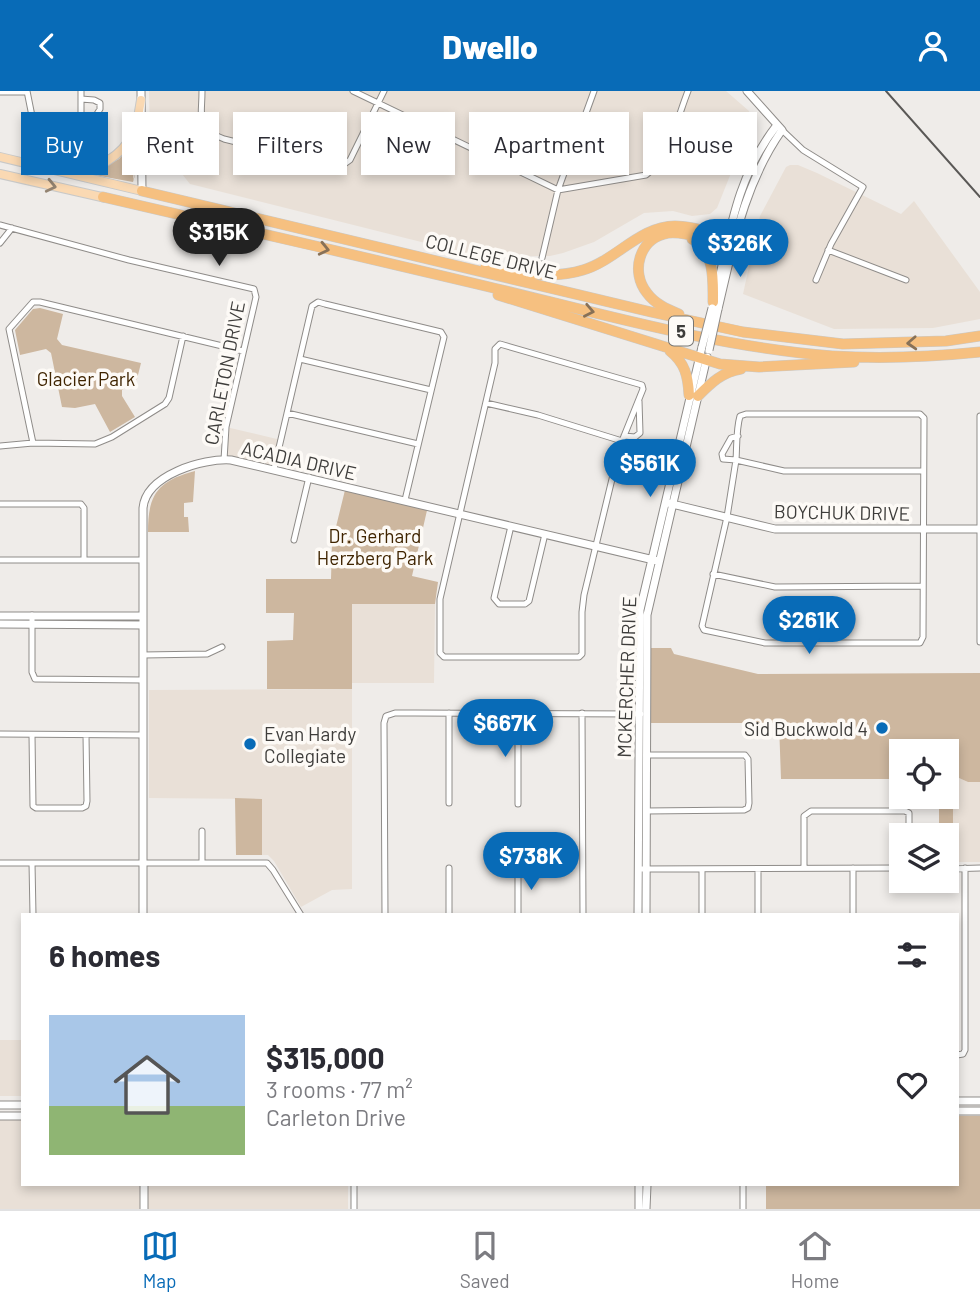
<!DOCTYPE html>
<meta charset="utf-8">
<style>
:root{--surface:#fff;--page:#f2f2f3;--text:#2b2b33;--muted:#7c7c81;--line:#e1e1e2;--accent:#086bb7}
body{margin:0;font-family:Barlow,sans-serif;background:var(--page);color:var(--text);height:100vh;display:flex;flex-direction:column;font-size:26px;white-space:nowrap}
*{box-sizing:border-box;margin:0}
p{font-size:23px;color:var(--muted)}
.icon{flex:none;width:38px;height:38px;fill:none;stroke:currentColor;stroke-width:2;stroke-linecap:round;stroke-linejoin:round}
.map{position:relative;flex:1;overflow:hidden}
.details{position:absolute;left:21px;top:822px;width:938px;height:273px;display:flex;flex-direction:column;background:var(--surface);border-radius:0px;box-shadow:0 4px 10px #0003}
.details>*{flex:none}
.top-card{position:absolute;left:21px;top:21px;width:938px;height:63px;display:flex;gap:14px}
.buttons{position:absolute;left:889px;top:648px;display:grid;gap:14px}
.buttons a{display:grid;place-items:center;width:70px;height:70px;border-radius:0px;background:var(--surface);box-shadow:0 4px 10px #0003;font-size:35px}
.price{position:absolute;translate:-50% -60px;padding:0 16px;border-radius:24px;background:var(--accent);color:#fff;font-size:23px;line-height:46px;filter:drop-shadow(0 2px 4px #0008)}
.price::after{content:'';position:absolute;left:50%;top:42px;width:21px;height:16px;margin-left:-10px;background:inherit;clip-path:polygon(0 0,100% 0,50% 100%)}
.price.current{background:#222;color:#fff}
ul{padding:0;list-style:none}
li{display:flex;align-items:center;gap:21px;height:175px;padding:0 28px}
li+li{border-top:2px solid var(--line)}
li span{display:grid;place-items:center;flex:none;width:196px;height:140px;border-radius:0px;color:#555}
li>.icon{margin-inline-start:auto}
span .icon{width:84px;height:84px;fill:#fffc;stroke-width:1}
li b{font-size:30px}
h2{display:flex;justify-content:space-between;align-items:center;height:84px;padding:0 28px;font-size:30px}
.chip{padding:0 24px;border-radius:0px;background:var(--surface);box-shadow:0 4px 10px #0003;font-size:24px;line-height:63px}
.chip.current{background:var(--accent);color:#fff}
header{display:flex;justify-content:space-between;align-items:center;height:91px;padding:0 28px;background:var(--accent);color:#fff;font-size:32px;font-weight:800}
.tabs{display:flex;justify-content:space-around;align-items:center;height:98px;border-top:2px solid var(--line);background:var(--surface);font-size:19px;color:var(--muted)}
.tabs a{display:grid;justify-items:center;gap:4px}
.tabs .current{color:var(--accent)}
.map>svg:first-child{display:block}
.built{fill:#e9e0d7}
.green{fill:#cdb79f}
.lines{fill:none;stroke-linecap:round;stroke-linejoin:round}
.street-casing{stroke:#8f8c89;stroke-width:7}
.secondary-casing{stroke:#8f8c89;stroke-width:9}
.primary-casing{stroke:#c9c9c8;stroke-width:10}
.highway-casing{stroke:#c9c9c8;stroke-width:11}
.street{stroke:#fff;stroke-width:5}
.secondary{stroke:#fff;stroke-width:7}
.primary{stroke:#fad9b3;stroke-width:8}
.highway{stroke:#f6c080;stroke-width:10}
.rail{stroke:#5a5856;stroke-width:2}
.secondary-bridge-casing{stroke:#8f8c89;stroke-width:9;stroke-linecap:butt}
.secondary-bridge{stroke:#fff;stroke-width:7}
.oneway{stroke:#938371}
.oneway2{stroke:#887157}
.poi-dot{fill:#086bb7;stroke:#fdfaf6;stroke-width:2.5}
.labels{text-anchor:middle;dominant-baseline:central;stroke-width:7;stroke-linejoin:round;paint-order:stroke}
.shield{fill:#fdfaf6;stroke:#777673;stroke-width:2}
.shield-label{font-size:18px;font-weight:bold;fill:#3e3d3b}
.street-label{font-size:19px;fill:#3e3d3b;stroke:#fdfaf6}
.park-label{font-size:19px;fill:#3f2400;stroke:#fdfaf6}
.poi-label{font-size:19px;fill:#3e3d3b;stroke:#fdfaf6;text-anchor:end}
</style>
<header><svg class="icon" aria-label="back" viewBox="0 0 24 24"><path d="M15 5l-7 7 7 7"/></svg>Dwello<svg class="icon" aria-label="person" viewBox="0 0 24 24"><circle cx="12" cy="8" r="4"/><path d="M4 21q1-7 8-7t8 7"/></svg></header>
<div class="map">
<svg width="980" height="1118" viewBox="0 0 980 1118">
<rect width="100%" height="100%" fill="#efece9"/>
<!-- built -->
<path class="built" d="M 149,0 L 726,0 L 749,20 L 751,32 L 717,117 L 710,123 L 692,125 L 673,120 L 644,122 L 594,151 L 563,162 L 550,165 L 481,166 L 190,93 L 150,43 Z
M 790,74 L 798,74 L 817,82 L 901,123 L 914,110 L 980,201 L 980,228 L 933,237 L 834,238 L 743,203 L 760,125 L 786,76 Z
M 226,336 L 281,349 L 274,378 L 224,369 Z
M 352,513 L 435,513 L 434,592 L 352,592 Z
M 352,598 L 352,798 L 332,799 L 301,816 L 274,770 L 268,764 L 262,764 L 261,708 L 149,707 L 149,599 Z
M 959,687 L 968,691 L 980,691 L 980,771 L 953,771 L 952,708 L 947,691 Z
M 0,949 L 23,949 L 23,1005 L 0,1005 Z
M 23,1026 L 23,1094 L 144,1094 L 144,1118 L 0,1118 L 0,1028 Z
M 148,1094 L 348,1094 L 348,1118 L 148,1118 Z"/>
<!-- green -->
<path class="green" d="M 133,52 L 135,55 L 133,89 L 137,77 L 133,91 L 89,83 L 119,68 Z
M 40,217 L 63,223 L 57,248 L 62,254 L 141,272 L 137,288 L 122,299 L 122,305 L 135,326 L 110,341 L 95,313 L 75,317 L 62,316 L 51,262 L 46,258 L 20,264 L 15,239 L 33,218 Z
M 195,380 L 193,411 L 184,412 L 184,426 L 188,426 L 189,441 L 148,441 C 148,404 157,390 195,380 Z
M 346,395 L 428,415 L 412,485 L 438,491 L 435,513 L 352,513 L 352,598 L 267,598 L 267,550 L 293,549 L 294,522 L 266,522 L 266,488 L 331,488 L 332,452 Z
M 650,557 L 671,557 L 674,563 L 758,583 L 980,582 L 980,691 L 968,691 L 959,687 L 947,691 L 952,710 L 955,710 L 956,716 L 953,717 L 953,771 L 947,771 L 947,744 L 939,744 L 939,705 L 947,705 L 947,660 L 901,660 L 901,688 L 781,688 L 779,632 L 650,632 Z
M 235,707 L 262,708 L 262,764 L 236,764 Z
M 957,1025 L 980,1025 L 980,1118 L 766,1118 L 766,1094 L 957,1094 Z"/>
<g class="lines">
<defs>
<path id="street" d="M 27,0 L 32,25 L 35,30 L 40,31 L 81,36 L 90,34 L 100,18 L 100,12 L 94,9 L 81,8
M 81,0 L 81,36
M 202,0 C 202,27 195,37 224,48 L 333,75 L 343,74 L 350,69 L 384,0
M 353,0 L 558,99 L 646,84 C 668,69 678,25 688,0
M 0,1 L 27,1
M 782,39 L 803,59 L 863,96 L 831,153 L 816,189
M 0,134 L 129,169 L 254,198 L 256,206 L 226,336 L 224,369
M 0,152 L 12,137
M 828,159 L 906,189
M 542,167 L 558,99 L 594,0
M 500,253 L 642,294 L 643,298 L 620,355 L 584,504 L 582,521 L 582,563 L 579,566 L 444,566 L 440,562 L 440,508 L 495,272 L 495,258 Z
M 300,268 L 431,299
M 486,312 L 538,324 L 622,350
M 287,322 L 418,353
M 980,325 L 980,551
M 624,345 L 635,346 L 640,342 L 639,310
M 738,345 L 731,347 L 722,363 L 723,368 L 736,369 C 737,355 736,339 740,325 L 746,323 L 920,323 L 924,327 L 923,546 L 920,552 L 765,552 L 704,539 L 702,535 L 727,426 L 736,369 L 784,380 L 923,380
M 33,352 L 9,238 L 33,211 L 40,211 L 243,260
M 0,355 L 33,352 L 95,353 L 112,346 L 165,313 L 169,307 L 183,245
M 274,378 L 312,215 L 318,211 L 325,213 L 441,241 L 444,246 L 405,409
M 0,413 L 81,413 L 84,417 L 84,469
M 511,435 L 494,507 L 499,513 L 525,513 L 529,510 L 545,443
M 294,449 L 309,386
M 0,469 L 143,469
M 713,483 L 775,496 L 923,495
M 32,524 L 32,581 L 35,588 L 143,589
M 143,564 L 207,563 L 222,556
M 449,622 L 449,712
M 582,622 L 583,824
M 0,643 L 143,644
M 32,644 L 33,715 L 36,717 L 82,717 L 86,715 L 87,710 L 86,644
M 646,664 L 745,664 L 748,668 L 749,712 L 748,717 L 744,719 L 646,720
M 518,713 L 518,623
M 202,771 L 202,740
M 0,772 L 267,772 L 273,779 L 301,824
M 32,772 L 33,824
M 449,777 L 449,824
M 804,777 L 804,725 L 811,720 L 905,720 L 909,722 L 909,744
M 639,778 L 901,777
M 702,778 L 702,824
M 947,778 L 980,777
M 385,824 L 384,632 L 386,625 L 395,622 L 415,622 L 641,623
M 518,824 L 518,777
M 758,824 L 758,778
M 853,824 L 853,777
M 957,964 L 963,963 L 965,959 L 965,777
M 354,1094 L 354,1118
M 743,1094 L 743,1118"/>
<path id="secondary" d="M 141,0 L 142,100
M 716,202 C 730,140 737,85 777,34
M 718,218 C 733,155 744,93 782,39 L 747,0
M 668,412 L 775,438 L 980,438
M 0,525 L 143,525
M 0,533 L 143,534
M 143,824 L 143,417 C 146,384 203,367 231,369 L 658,470
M 638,824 L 640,519 L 702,256
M 646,824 L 647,524 L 707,266
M 957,1010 L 980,1010
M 0,1014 L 23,1014
M 957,1020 L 980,1020
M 0,1025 L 23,1025
M 144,1118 L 144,1094
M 639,1118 L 639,1094
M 646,1118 L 647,1094"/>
<path id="primary" d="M 0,66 L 142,100
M 70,79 C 97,81 122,65 134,41 C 138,32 139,19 141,9
M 0,83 L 106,107"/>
<path id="highway" d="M 142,100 L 651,221 L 743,241 L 843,253 L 946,250 L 980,245
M 103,106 C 223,134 344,161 464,190 C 585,218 707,255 832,265 C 881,268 931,266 980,261
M 692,148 C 715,160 713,189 713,211
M 486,175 C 517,181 551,189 583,179 C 615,170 640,135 675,135 C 693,135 711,142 728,146 L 734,151
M 498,204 L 720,273 L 759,276 L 854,271
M 679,223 C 667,218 655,213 647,202 C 630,181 639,147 668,142 C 682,140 698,146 711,149
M 670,260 C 685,272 688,285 689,304
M 698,305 C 711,292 722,281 741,278"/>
</defs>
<!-- street casing -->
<use href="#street" class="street-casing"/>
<!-- secondary casing -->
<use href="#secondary" class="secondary-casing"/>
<!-- primary casing -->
<use href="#primary" class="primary-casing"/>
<!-- highway casing -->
<use href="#highway" class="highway-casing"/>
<!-- street -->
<use href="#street" class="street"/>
<!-- secondary -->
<use href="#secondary" class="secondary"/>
<!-- primary -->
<use href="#primary" class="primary"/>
<!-- highway -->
<use href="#highway" class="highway"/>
<!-- rail -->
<path class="rail" d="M 886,0 L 980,106"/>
<defs>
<path id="secondary-bridge" d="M 702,256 L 712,217
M 709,259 L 718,218"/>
</defs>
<!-- secondary-bridge casing -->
<use href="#secondary-bridge" class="secondary-bridge-casing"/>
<!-- secondary-bridge -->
<use href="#secondary-bridge" class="secondary-bridge"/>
</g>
<!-- one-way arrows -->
<defs><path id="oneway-chevron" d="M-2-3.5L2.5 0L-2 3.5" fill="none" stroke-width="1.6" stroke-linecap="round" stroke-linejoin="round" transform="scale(1.75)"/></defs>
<use class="oneway" href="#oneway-chevron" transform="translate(51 95) rotate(13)"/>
<g class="oneway2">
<use href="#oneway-chevron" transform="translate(324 158) rotate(13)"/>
<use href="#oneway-chevron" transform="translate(589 220) rotate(11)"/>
<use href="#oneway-chevron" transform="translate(912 252) rotate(177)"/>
</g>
<!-- markers -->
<g class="poi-dot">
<circle cx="882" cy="637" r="7"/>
<circle cx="250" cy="653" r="7"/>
</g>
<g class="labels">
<!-- shield labels -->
<rect class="shield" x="669" y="225.5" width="24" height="29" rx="5"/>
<g class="shield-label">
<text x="681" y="240">5</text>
</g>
<!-- street labels -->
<g class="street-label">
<text transform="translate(491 165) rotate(14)">COLLEGE DRIVE</text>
<text transform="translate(224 282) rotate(-79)">CARLETON DRIVE</text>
<text transform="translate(299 369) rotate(13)">ACADIA DRIVE</text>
<text transform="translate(842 421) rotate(1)">BOYCHUK DRIVE</text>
<text transform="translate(626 586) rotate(-88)">MCKERCHER DRIVE</text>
</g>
<!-- park labels -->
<g class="park-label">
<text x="86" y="287">Glacier Park</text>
<text x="375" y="444">Dr. Gerhard<tspan x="375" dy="22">Herzberg Park</tspan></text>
</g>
<!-- poi labels -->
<g class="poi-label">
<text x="868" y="637">Sid Buckwold 4</text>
<text x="264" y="642" text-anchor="start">Evan Hardy<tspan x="264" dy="22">Collegiate</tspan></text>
</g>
</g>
</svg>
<div class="buttons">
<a><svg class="icon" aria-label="locate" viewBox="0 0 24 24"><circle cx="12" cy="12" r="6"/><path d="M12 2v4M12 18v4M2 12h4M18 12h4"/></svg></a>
<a><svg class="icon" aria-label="layers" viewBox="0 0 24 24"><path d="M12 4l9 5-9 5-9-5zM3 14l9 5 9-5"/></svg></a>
</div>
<b class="price current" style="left:219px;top:177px">$315K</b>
<b class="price" style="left:740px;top:188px">$326K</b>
<b class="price" style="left:650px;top:408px">$561K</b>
<b class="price" style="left:809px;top:565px">$261K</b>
<b class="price" style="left:505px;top:668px">$667K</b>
<b class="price" style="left:531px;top:801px">$738K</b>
<div class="top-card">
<a class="chip current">Buy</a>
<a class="chip">Rent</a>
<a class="chip">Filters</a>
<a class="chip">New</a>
<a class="chip">Apartment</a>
<a class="chip">House</a>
</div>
<section class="details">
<h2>6 homes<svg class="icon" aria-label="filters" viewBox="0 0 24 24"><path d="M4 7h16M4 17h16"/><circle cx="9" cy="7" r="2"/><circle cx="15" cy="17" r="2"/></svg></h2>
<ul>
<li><span style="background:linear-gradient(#a9c7e8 65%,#8fb573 0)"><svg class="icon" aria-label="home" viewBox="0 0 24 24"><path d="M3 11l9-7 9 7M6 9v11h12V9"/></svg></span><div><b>$315,000</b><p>3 rooms · 77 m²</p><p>Carleton Drive</p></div><svg class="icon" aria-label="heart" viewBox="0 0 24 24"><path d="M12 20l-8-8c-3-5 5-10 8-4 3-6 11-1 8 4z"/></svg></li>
</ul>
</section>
</div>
<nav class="tabs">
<a class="current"><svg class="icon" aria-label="map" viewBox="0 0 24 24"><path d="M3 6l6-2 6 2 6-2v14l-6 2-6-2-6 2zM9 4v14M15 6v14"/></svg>Map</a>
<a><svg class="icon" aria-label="saved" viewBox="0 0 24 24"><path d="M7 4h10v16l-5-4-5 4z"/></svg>Saved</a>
<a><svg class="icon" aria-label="home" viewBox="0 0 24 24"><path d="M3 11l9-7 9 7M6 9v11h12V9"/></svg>Home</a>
</nav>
